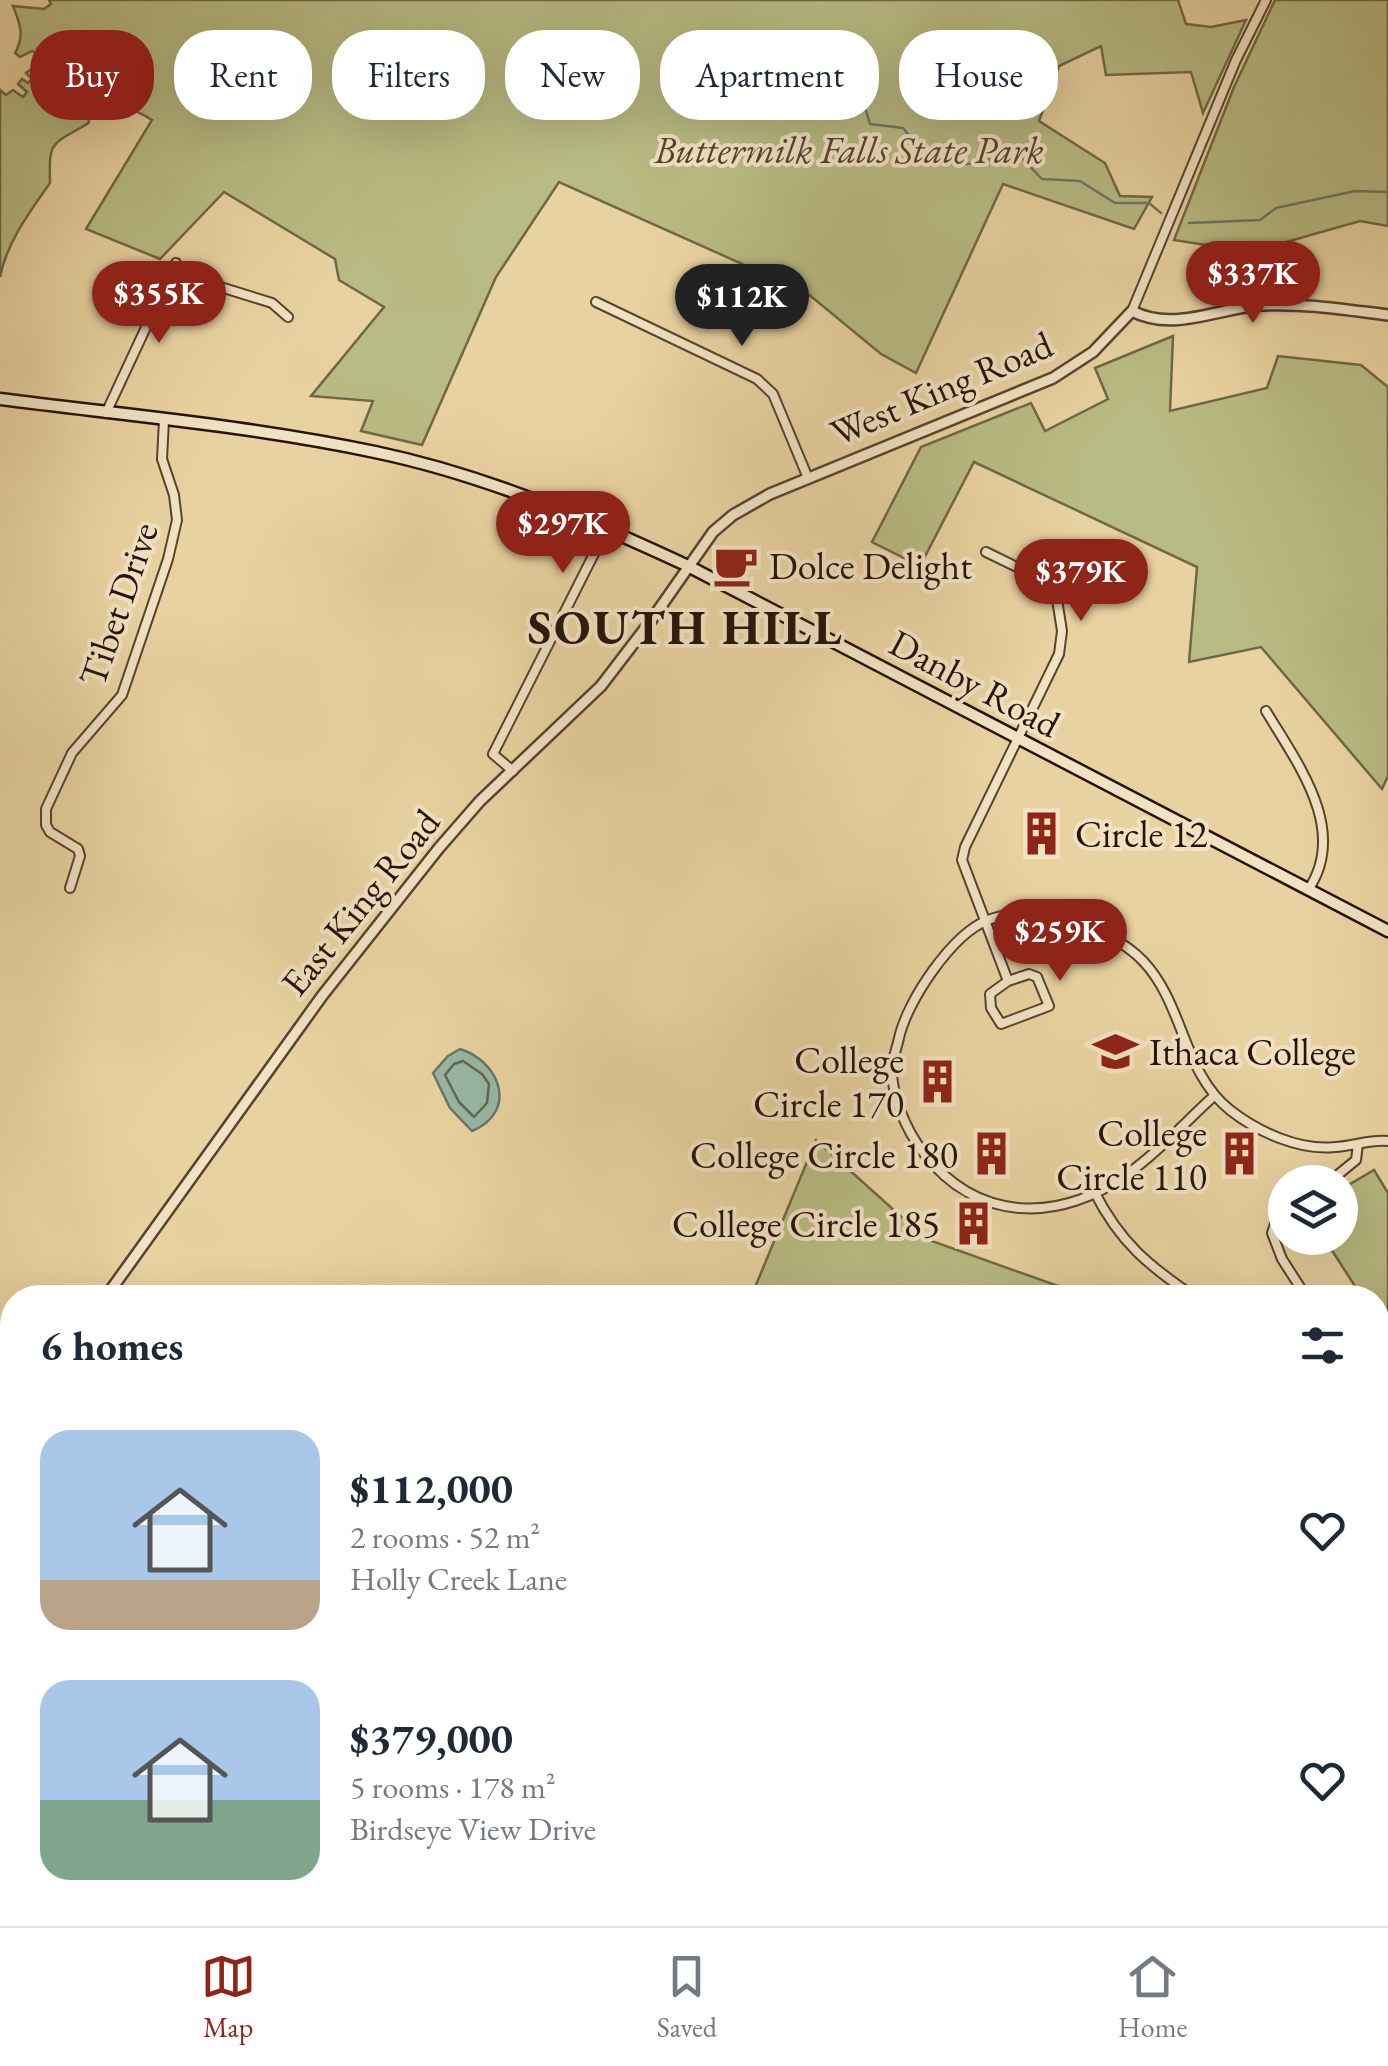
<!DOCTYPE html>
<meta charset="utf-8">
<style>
:root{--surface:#fff;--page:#f2f2f3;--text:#1f2937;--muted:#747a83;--line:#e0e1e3;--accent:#8f2418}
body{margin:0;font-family:"EB Garamond",serif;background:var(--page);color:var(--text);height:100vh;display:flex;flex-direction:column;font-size:38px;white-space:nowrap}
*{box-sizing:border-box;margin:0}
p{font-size:32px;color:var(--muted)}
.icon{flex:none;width:55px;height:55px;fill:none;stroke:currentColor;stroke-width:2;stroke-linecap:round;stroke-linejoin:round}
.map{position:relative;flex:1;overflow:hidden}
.drawer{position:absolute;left:0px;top:1285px;width:1390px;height:642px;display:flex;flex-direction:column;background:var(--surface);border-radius:40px 40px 0 0;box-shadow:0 10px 40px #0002}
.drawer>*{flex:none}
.banner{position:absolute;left:30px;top:30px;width:1330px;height:90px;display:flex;gap:20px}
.buttons{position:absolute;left:1268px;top:1165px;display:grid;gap:20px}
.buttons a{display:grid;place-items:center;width:90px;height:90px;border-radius:50%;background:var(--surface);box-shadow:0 10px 40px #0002;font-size:50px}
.price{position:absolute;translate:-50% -85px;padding:0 22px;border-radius:35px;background:var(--accent);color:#fff;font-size:32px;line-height:65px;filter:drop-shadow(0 2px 5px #0008)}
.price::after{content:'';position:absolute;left:50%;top:60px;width:30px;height:22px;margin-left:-15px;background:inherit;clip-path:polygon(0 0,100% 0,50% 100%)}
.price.current{background:#222;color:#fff}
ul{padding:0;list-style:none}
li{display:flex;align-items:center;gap:30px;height:250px;padding:0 40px}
li span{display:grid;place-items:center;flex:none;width:280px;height:200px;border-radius:30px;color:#555}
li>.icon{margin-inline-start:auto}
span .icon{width:120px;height:120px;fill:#fffc;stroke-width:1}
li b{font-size:42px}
h2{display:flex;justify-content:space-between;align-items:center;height:120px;padding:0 40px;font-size:42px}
.tag{padding:0 35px;border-radius:40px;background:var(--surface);box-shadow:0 10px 40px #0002;font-size:35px;line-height:90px}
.tag.current{background:var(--accent);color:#fff}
.menu{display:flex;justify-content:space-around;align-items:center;height:140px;border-top:2px solid var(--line);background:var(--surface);font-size:28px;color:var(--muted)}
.menu a{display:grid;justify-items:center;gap:5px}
.menu .current{color:var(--accent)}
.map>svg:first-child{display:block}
.green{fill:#b8bb83;stroke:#706746;stroke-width:2.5}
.water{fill:#97b8a5;stroke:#6a7667;stroke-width:2.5}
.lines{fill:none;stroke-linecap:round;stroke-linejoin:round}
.shore{stroke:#5f6657;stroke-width:2.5}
.stream{stroke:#6a7667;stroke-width:2.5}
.minor-casing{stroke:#58432f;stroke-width:12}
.tertiary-casing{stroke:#58432f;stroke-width:14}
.secondary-casing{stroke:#271309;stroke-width:15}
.minor{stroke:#f1e2c2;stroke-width:8}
.tertiary{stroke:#f1e2c2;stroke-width:9}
.secondary{stroke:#f1e2c2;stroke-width:10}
.labels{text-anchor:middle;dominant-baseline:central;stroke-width:8;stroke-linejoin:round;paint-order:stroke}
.park-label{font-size:38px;font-style:italic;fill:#52452e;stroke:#f1e2c2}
.street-label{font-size:38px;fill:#271309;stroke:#f1e2c2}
.poi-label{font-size:38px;fill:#271309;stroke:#f1e2c2;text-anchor:end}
.district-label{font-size:48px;font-weight:bold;letter-spacing:2.5px;fill:#271309;stroke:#f1e2c2}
</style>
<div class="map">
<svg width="1388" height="1926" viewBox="0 0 1388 1926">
<rect width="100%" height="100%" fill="#e9d2a1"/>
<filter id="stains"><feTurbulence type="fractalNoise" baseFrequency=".002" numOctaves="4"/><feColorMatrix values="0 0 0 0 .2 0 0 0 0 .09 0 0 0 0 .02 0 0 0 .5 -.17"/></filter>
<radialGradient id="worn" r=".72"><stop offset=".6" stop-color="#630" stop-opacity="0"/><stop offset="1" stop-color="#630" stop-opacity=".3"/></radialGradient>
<!-- green -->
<path class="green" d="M 49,0 L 1178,0 L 1186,24 L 1211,27 L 1246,20 L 1203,113 L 1191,72 L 1106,75 L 1101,46 L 1059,66 L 1039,121 L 1105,163 L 1120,196 L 1152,197 L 1134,229 L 1003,184 L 916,373 L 881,354 L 807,293 L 559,182 L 496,277 L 422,445 L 361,431 L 373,401 L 311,396 L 384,307 L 339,280 L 335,259 L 224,192 L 160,259 L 86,229 L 152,120 C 133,108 113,98 93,116 C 82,126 96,119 82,127 C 50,145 49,143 50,183 C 30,211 7,242 0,277 L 0,90 L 6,95 L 13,90 L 23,97 L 27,92 L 18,84 L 22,79 L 28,83 L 32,79 L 26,73 L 39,63 L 37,54 L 32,51 L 20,57 L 15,53 C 25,35 20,24 13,6 L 44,9 L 51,4 Z
M 1275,0 L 1388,0 L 1388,226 L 1360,221 L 1251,252 L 1174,240 L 1234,87 Z
M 1173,336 L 1170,411 L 1267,388 L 1278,356 L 1361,365 L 1388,387 L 1388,776 L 1382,789 L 1261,647 L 1189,662 L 1197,567 L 974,462 L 920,566 L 872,542 L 921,447 L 1031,403 L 1045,431 L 1108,399 L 1095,368 Z
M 816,1140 L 926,1239 L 1089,1297 L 751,1297 Z
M 1374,1170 L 1388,1193 L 1388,1328 L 1383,1331 L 1378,1322 L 1378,1298 L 1362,1297 L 1324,1238 L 1340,1238 L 1340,1190 Z
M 1378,1362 L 1388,1371 L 1388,1926 L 121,1926 L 112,1915 L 1378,1915 Z
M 12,1434 L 12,1795 L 0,1780 L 0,1452 Z"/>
<!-- water -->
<path class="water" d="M 460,1049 C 501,1062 518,1112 472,1131 L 450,1108 L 433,1073 L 448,1056 Z"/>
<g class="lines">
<!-- shore -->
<path class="shore" d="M 463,1061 L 482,1074 L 489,1084 L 487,1103 L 474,1117 L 459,1102 L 445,1075 L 454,1064 Z"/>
<!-- stream -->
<path class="stream" d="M 863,101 L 870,124 L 903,128 C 942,178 962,166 1017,153 L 1042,179 L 1080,181 L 1115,203 L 1149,203 L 1161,213
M 1189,223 L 1260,220 L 1276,208 L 1355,191 L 1388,192"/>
<defs>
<path id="minor" d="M 172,272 L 272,303 L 288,317
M 596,302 L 757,379 L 773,394 L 808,478
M 1132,311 L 1236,60 L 1266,0
M 106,413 L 176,263
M 986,552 L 1031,574 L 1056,593 L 1062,631 L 1059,654 L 965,847 L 962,860 L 1008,981
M 1266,711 C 1297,763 1349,830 1308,890
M 513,771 L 493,754 L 607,528
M 70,888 L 80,856 L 78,849 L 50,832 L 46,825 L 46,809 L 72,753 L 122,695 L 168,559 L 177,520 L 174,495 L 162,459 L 164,420
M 1029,974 L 1037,977 L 1049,1006 L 1001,1024 L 991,1008 L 990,994 L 1008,981 Z
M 1214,1096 C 1186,1121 1161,1150 1130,1172 C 1060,1224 977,1223 923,1152 C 906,1130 891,1095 892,1067 C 893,1058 897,1047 899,1038 C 907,1001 952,934 988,920 C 1035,902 1109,926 1143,961 C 1184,1004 1183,1073 1230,1110 C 1258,1132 1300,1151 1335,1147 C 1353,1146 1371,1139 1388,1141
M 1329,1182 L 1356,1160 L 1358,1144
M 1094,1191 C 1120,1243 1149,1266 1196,1298
M 1285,1211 L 1277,1218 L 1272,1233 L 1282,1259 L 1307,1298"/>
<path id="tertiary" d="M 105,1298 L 322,996 L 439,848 L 480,801 L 601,686 L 650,622 L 713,532 L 733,515 L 770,494 L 1053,378 L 1093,352 L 1132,311 C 1174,333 1220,307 1263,305 C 1305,303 1347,310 1388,315
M 0,1449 L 12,1431"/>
<path id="secondary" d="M 0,399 C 125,415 252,426 375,452 C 485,475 587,519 688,566 L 1388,931"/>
</defs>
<!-- minor casing -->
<use href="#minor" class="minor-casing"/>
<!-- tertiary casing -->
<use href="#tertiary" class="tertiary-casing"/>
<!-- secondary casing -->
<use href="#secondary" class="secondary-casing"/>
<!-- minor -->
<use href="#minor" class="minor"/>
<!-- tertiary -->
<use href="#tertiary" class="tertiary"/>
<!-- secondary -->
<use href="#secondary" class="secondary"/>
</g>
<!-- icons -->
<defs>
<symbol id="cafe-bare" viewBox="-9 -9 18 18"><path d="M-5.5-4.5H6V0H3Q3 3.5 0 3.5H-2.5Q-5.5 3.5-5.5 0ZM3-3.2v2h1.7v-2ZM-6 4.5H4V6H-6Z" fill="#8f2418" stroke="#f1e2c2" stroke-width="2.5" paint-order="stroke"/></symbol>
<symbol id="building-bare" viewBox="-9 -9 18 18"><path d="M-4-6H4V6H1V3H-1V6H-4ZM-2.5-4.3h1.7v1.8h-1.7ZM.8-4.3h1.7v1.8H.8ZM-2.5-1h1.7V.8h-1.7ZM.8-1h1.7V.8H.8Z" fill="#8f2418" stroke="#f1e2c2" stroke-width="2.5" paint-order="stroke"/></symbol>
<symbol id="university-bare" viewBox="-9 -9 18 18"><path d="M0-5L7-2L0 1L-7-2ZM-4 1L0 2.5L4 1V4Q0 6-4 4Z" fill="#8f2418" stroke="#f1e2c2" stroke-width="2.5" paint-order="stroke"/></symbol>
</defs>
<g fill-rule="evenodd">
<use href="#cafe-bare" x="704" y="534" width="63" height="63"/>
<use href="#building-bare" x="1010" y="802" width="63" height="63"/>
<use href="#university-bare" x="1084" y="1020" width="63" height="63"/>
<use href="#building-bare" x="906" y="1050" width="63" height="63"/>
<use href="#building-bare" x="960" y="1122" width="63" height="63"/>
<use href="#building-bare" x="1208" y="1122" width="63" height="63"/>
<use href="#building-bare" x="942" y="1192" width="63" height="63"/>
</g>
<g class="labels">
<!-- park labels -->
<g class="park-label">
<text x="849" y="149">Buttermilk Falls State Park</text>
</g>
<!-- street labels -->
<g class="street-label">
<text transform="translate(941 388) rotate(-23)">West King Road</text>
<text transform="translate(118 604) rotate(-71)">Tibet Drive</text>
<text transform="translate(975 683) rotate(28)">Danby Road</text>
<text transform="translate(360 902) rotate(-51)">East King Road</text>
</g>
<!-- poi labels -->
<g class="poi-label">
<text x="769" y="565" text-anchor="start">Dolce Delight</text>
<text x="1075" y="833" text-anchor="start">Circle 12</text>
<text x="1149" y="1051" text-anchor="start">Ithaca College</text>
<text x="904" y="1059">College<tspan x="904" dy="44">Circle 170</tspan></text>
<text x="1207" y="1132">College<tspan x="1207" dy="44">Circle 110</tspan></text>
<text x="958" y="1154">College Circle 180</text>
<text x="940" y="1223">College Circle 185</text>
</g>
<!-- district labels -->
<g class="district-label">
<text x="686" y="627">SOUTH HILL</text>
</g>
</g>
<rect width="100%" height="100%" filter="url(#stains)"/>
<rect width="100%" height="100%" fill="url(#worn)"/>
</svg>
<div class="buttons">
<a><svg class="icon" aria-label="layers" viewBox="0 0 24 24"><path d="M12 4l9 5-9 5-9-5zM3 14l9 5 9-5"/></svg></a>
</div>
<b class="price" style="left:1253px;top:326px">$337K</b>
<b class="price" style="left:159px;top:346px">$355K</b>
<b class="price current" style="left:742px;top:349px">$112K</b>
<b class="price" style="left:563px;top:576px">$297K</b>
<b class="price" style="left:1081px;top:624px">$379K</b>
<b class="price" style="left:1060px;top:984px">$259K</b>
<div class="banner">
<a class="tag current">Buy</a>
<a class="tag">Rent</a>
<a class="tag">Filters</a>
<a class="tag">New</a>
<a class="tag">Apartment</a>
<a class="tag">House</a>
</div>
<section class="drawer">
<h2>6 homes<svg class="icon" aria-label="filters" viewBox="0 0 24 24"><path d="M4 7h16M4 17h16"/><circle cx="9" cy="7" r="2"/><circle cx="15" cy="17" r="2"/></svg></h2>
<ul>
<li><span style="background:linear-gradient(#a9c7e8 75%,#b9a48a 0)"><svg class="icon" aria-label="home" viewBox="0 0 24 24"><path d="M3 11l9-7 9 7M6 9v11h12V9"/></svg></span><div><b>$112,000</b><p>2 rooms · 52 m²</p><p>Holly Creek Lane</p></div><svg class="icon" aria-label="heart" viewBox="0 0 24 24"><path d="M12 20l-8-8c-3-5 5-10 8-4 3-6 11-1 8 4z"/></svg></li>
<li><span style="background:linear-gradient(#a9c7e8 60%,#7fa58c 0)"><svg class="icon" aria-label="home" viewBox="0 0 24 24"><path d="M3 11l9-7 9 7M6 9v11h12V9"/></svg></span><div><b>$379,000</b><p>5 rooms · 178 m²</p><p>Birdseye View Drive</p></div><svg class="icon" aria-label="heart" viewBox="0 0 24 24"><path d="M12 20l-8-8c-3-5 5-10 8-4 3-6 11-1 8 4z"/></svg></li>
</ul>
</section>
</div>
<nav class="menu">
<a class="current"><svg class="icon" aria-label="map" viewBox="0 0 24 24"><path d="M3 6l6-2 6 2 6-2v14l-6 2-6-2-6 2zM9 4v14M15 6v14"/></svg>Map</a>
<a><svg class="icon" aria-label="saved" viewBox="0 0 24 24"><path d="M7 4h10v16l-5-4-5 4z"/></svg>Saved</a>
<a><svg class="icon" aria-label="home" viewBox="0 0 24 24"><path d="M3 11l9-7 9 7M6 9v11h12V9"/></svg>Home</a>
</nav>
